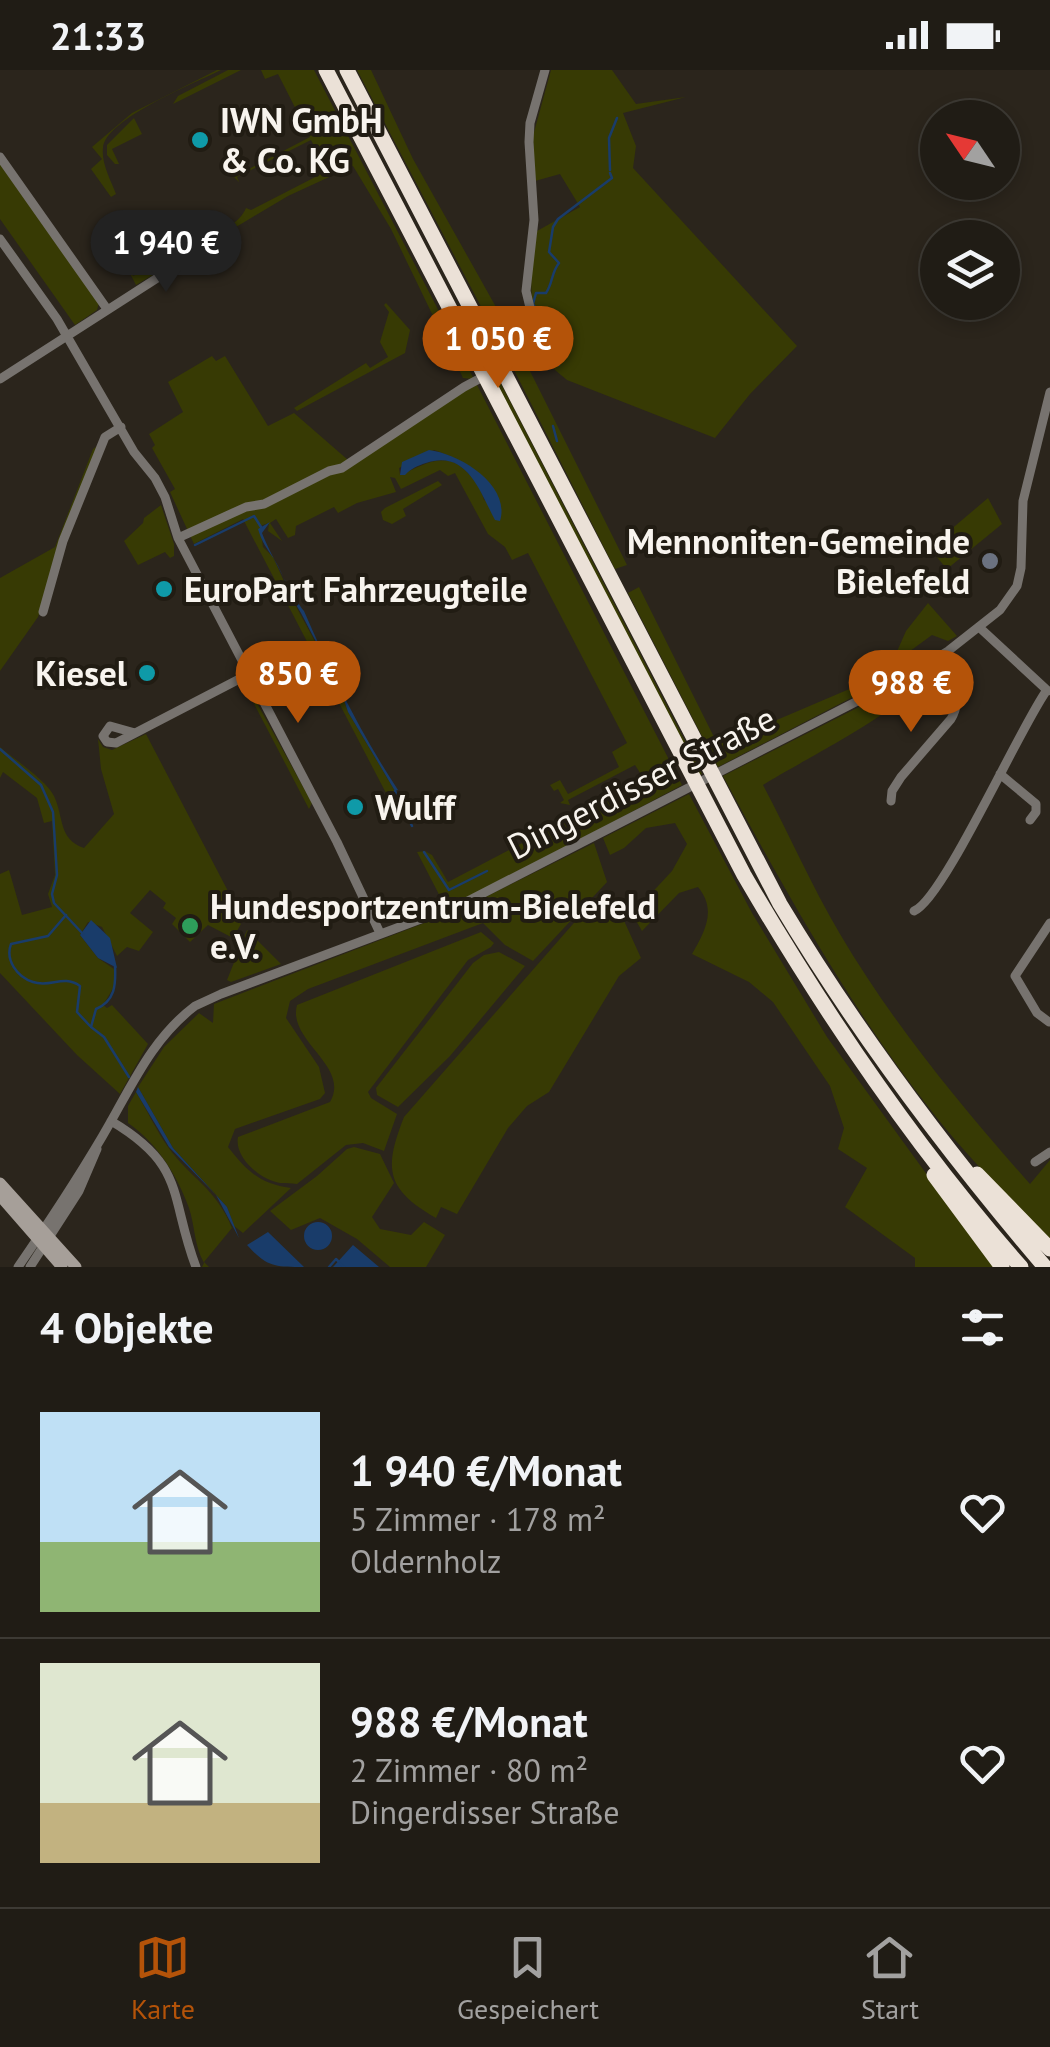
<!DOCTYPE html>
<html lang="de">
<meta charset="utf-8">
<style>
:root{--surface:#201c15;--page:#2d2922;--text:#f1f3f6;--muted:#a2a1a0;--line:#3d3a34;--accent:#b45309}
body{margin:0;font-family:"PT Sans",sans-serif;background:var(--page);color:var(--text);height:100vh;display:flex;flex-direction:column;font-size:38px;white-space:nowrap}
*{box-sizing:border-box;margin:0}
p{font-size:32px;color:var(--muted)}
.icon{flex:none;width:55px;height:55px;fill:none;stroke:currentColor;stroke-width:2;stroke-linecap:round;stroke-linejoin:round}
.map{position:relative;height:1197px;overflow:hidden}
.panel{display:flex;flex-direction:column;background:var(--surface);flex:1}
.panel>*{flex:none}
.needle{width:65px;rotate:305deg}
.buttons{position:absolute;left:920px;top:30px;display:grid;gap:20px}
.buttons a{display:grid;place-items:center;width:100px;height:100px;border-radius:50%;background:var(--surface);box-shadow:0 5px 15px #0003,0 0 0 2px var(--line);font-size:50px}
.price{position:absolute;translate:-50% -85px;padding:0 22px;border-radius:35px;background:var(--accent);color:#fff;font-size:32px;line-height:65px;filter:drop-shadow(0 2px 5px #0008)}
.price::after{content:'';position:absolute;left:50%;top:60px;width:30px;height:22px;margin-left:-15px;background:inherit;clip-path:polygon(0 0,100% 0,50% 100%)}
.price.current{background:#222;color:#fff}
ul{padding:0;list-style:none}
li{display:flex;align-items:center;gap:30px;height:250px;padding:0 40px}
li+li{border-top:2px solid var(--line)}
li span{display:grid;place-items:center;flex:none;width:280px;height:200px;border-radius:0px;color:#555}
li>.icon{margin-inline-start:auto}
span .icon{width:120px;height:120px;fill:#fffc;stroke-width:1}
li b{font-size:42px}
h2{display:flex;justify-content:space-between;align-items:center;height:120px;padding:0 40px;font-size:42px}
.status{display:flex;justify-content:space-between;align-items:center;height:70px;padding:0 50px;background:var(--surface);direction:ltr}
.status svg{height:28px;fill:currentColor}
.menu{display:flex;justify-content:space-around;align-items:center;height:140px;border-top:2px solid var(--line);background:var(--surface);font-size:28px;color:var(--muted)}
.menu a{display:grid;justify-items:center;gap:5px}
.menu .current{color:var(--accent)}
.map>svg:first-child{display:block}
.green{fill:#373a04;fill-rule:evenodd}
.water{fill:#193c6a}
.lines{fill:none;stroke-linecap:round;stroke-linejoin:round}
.stream{stroke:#193c6a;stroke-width:2.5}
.minor{stroke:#77736f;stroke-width:9}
.secondary{stroke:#a69f99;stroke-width:11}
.motorway{stroke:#ebe1d7;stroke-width:15}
.culture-dot{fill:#0f9aa8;stroke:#211c13;stroke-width:4}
.worship-dot{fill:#6b7280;stroke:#211c13;stroke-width:4}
.leisure-dot{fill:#2e9e5b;stroke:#211c13;stroke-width:4}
.labels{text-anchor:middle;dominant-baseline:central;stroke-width:8;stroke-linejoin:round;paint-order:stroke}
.poi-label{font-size:35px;font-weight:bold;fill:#f8f4ee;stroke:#211c13;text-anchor:start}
.street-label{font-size:35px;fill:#f8f4ee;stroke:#211c13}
</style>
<div class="status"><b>21:33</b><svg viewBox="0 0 49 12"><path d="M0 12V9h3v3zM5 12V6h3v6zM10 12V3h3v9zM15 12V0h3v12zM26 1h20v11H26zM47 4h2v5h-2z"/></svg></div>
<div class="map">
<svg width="1050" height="1197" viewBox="0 0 1050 1197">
<rect width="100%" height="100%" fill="#2b251c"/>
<!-- green -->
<path class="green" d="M 217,0 L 221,0 C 195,13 105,49 103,78 C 101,93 111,111 116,124 L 111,127 L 91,99 L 102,89 L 92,77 L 132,43 Z
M 228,0 L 241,0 L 173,34 L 178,26 Z
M 261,0 L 314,0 L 474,309 L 463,308 L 391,159 L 353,96 L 288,126 L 211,172 L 209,168 C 221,161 240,153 246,138 L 251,140 L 327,101 L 311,70 L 237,107 L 239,112 L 234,107 L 228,110 L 310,67 L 278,4 L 265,9 Z
M 357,0 L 371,0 L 413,89 L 519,278 L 509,290 Z
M 551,0 L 612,0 L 636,34 L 686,27 L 623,43 L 636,76 L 633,98 L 797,276 L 750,324 L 715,368 L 567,310 L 555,300 L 545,283 L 546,264 L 532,237 L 531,204 L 537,161 L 580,137 L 560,104 L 535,111 L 533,66 Z
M 134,48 L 142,64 L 112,79 L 119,94 L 115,94 L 107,85 L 107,75 Z
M 0,94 L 99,233 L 97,240 L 75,255 L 0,149 Z
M 185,152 L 189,158 C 176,166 174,186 165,197 L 161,193 L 165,190 L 161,192 L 155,182 L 160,186 L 169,181 L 167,176 L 173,173 L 170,167 L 175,165 L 172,160 L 168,162 L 167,158 Z
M 138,162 L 141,166 L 136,169 L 141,180 L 146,179 L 136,185 L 139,181 L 136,174 L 121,182 L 133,206 L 148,199 L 143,189 L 139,191 L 149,185 L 146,188 L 150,197 L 155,195 L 156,203 L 136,215 L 119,182 Z
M 386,233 L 410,260 L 405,283 L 297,341 L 294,338 L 366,293 L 370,298 L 388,287 L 380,272 L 389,242 L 384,235 Z
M 212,286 L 216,291 L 225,286 L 268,356 L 294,343 L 348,390 L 370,382 L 476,313 L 682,715 L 493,816 L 445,836 L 417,782 L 425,781 L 432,785 L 448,812 L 644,709 L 635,695 L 568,730 L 570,735 L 560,733 L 564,730 L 558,719 L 554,721 L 550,715 L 560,710 L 568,724 L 619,697 L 612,682 L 627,673 L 528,483 L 512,490 L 505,477 L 488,464 L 455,403 L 448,406 L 440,400 L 401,419 L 395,408 L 390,407 L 396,422 L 357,433 L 338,443 L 334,437 L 296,456 L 295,465 L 288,468 L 276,449 L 270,453 L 282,471 L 268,461 L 269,453 L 260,456 L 263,477 L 273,487 L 291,527 L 340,618 L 348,642 L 395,721 L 387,725 L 243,449 L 194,474 L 170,422 L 175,419 L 152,378 L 155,375 L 149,364 L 183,342 L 168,312 ZM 434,380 C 465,391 485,402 498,433 L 484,430 C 481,418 475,410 467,402 C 445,378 421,397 400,405 L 399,398 Z
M 524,289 L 627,495 L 615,499 L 511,294 Z
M 496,304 L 702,704 L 699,705 L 492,306 Z
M 97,376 L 38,547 L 0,601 L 0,508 L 55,477 L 93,379 Z
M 438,411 L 442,415 L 403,439 L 406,446 L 392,454 L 383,450 L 381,442 L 385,438 Z
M 988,428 L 1002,454 L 947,499 L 929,478 Z
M 161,435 L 174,474 L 174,486 L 170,488 L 165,482 L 138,495 L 124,471 L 143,453 L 144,448 Z
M 639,517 L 718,675 L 894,600 L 917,585 L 924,590 L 718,697 L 628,523 Z
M 928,533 L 957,566 L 948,571 L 932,565 L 891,595 L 906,561 Z
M 916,608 L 919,612 C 902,641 796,694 763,715 C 789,764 812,817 840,864 C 893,954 961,1036 1030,1114 L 1050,1090 L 1050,1171 C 1012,1130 971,1091 937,1048 C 852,942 787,824 723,706 Z
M 251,628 L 258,631 L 258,635 L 312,733 L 309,739 Z
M 146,664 L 229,823 L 224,837 L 241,854 L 233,868 L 208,855 L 190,872 L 172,854 L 176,848 L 163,838 L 166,833 L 150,820 L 130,843 L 153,862 L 139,881 L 127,877 L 117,886 L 102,857 L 88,852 L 80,865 L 98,888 L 114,899 L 114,917 L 103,935 L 107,938 L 112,935 L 148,974 L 120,1024 L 77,985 L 0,903 L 0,804 L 9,800 L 22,845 L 52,837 L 48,824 L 55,805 L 52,751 L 44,753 L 37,728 L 3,702 L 0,708 L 0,677 C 14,689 46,710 54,726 C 64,747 58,769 84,778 L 114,744 L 101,699 L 98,669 L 103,677 L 112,680 Z
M 689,724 L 752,843 L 827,967 L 994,1197 L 915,1197 L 915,1188 L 845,1137 L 867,1098 L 838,1079 L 844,1058 L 830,1016 L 773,932 L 749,912 L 692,884 C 705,861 717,840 698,817 L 679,823 L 642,861 L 632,844 L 672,801 L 687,774 L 675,753 L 646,758 L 624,778 L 610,785 L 603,768 Z
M 594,773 L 607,812 L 533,891 L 505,875 L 483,853 L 308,919 L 290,931 L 286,948 L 319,997 L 325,1023 L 320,1029 L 235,1059 L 228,1077 C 247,1101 260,1114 291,1118 L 243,1163 L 234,1156 L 227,1137 L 173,1078 L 138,1017 L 164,977 L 199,943 L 213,953 L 214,934 L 461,839 Z
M 610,820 L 641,888 L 619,906 L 549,1022 L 527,1036 L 508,1058 L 457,1144 L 441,1137 L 436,1148 C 385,1119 384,1098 404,1047 L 601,822 Z
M 247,860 L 281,894 L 231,912 L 227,910 Z
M 481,862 L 494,873 L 491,877 L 468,890 L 368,1022 L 371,1028 L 397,1044 L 384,1081 L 363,1073 L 346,1075 L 297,1114 C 291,1113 286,1113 280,1113 C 260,1110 234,1087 238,1067 L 330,1032 C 351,996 287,971 297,935 Z
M 499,882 L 525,896 L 450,986 L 398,1037 L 377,1025 L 376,1018 L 473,893 L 484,885 Z
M 136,1022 C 147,1040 156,1060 168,1077 C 191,1109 216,1118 232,1158 L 204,1192 L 209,1197 L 202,1197 L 204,1193 C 194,1175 195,1156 189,1138 C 177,1105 158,1074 128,1053 L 128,1036 Z
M 354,1077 L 380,1084 L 394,1113 L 372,1147 L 380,1159 L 411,1165 L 424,1152 L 445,1165 L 426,1197 L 390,1197 L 357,1169 L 320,1148 L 291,1160 L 270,1141 L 317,1106 L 347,1079 Z"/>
<!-- water -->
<path class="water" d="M 429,380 C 460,384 511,415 500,451 L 495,450 C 480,422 467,379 426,393 C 417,396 412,398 405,405 L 400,405 L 402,392 Z
M 270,452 L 262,463 C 267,477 295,531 304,541 C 331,603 361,664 398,720 L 395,721 L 348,642 L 340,618 L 301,543 C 290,526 285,507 274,489 C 267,478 262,473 258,459 Z
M 91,850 L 110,868 L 117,898 L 98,888 L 80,865 Z
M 138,1017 L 173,1078 L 227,1137 L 239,1168 L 216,1125 L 169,1077 L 136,1022 Z
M304 1166a14 14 0 1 1 28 0a14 14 0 1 1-28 0Z
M 268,1162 L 304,1197 C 274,1197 267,1197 247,1175 Z
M 353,1175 L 379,1197 L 333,1197 Z"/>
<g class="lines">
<!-- stream -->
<path class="stream" d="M 610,100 L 609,68 L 617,48
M 518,283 L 533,274
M 559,295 L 557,274 L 533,234 L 536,223 L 546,223 C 553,213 551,203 559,193 L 549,182 L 553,157 L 558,149 L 612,108 L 610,103
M 553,356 L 557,371
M 195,475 L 254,446 L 261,457
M 0,679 L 41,715 L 53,742 L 57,805 L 52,824 L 54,833 L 83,864
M 395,721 L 412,756
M 424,782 L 449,820 L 487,801
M 66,845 L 48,866 L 11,874 C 5,890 17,907 33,912 C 51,918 63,904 80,916 L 77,942 L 90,956
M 115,896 C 116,915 115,931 96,939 L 91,957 L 104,967 L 129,1007
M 329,1197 L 336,1189 L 344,1197"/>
<!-- minor -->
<path class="minor" d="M 0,87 L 107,239
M 0,169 L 57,249 L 134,382 L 155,408 L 165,427 L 178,468 L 337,772 L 380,863
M 0,309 L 176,196 L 193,173 L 213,174
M 178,468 L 246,437 L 264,434 L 329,401 L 342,398 L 464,317 L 537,278 L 540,262 L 533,250 L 526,221 L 534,150 L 529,72 L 530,53 L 545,0
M 43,542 L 63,471 L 105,367 L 121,357
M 980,558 L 1048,621
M 135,663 L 110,656 L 103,666 L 107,672 L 116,673 L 249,604
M 1000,704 L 1036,734 L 1036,742 L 1030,750
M 891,731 L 892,721 L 901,707 L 951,649 C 967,622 941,614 928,594
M 914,841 C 943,830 1020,657 1047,620
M 1049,952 L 1037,943 L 1015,906 L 1050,853
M 111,1051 C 187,1096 169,1126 196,1197
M 1035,1092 L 1050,1082
M 18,1197 C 47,1155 76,1111 102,1067 C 130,1020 150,970 195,936 L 221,924 L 466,832 L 914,602 L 948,581 L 1000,540 L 1017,516 L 1021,498 L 1023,431 L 1050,322
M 30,1197 L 79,1121 L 97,1079"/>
<!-- secondary -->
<path class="secondary" d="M 0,1113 L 76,1197
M 0,1126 L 62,1197"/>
<!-- motorway -->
<path class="motorway" d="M 326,0 L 744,805 C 825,944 914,1076 1021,1197
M 347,0 L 780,834 C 858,964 947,1082 1045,1197
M 977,1104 L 1050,1179
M 934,1105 L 1002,1197"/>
</g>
<!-- markers -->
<g class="culture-dot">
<circle cx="200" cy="70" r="10"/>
<circle cx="164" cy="519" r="10"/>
<circle cx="147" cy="603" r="10"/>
<circle cx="355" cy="737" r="10"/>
</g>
<circle class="worship-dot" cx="990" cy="491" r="10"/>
<circle class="leisure-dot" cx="190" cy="856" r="10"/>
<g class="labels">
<!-- poi labels -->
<g class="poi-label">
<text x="220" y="50">IWN GmbH<tspan x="220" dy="40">&amp; Co. KG</tspan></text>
<text x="970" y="471" text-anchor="end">Mennoniten-Gemeinde<tspan x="970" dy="40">Bielefeld</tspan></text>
<text x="184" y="519">EuroPart Fahrzeugteile</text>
<text x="127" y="603" text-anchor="end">Kiesel</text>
<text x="375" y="737">Wulff</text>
<text x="210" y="836">Hundesportzentrum-Bielefeld<tspan x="210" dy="40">e.V.</tspan></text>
</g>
<!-- street labels -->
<g class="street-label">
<text transform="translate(641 712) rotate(-27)">Dingerdisser Straße</text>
</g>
</g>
</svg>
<div class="buttons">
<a><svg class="needle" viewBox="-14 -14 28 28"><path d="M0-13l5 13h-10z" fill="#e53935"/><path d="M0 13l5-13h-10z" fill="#a2a1a0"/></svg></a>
<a><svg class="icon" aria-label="layers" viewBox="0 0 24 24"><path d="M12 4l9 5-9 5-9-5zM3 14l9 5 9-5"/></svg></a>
</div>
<b class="price current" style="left:166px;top:225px">1 940 €</b>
<b class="price" style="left:498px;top:321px">1 050 €</b>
<b class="price" style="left:298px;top:656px">850 €</b>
<b class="price" style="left:911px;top:665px">988 €</b>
</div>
<section class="panel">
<h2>4 Objekte<svg class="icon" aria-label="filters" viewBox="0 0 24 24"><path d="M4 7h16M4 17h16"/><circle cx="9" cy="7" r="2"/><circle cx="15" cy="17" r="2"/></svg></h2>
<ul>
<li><span style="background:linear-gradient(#bfe0f5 65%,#8fb573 0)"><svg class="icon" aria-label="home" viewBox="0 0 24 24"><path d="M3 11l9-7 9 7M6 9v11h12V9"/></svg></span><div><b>1 940 €/Monat</b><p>5 Zimmer · 178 m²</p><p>Oldernholz</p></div><svg class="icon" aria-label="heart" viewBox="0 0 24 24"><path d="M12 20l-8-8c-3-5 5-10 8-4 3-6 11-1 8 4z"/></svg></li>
<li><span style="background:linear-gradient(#dfe7d0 70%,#c2b280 0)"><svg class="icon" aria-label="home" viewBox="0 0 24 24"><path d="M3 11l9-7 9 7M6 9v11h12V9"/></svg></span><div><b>988 €/Monat</b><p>2 Zimmer · 80 m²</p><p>Dingerdisser Straße</p></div><svg class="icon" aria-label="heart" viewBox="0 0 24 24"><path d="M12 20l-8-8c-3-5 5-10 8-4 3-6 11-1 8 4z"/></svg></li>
</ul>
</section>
<nav class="menu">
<a class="current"><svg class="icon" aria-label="map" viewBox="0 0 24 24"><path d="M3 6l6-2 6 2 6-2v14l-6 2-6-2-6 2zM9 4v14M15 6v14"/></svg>Karte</a>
<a><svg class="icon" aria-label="saved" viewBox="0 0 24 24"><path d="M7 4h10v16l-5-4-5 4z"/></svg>Gespeichert</a>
<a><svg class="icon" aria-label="home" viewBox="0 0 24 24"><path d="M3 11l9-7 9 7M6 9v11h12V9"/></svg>Start</a>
</nav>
